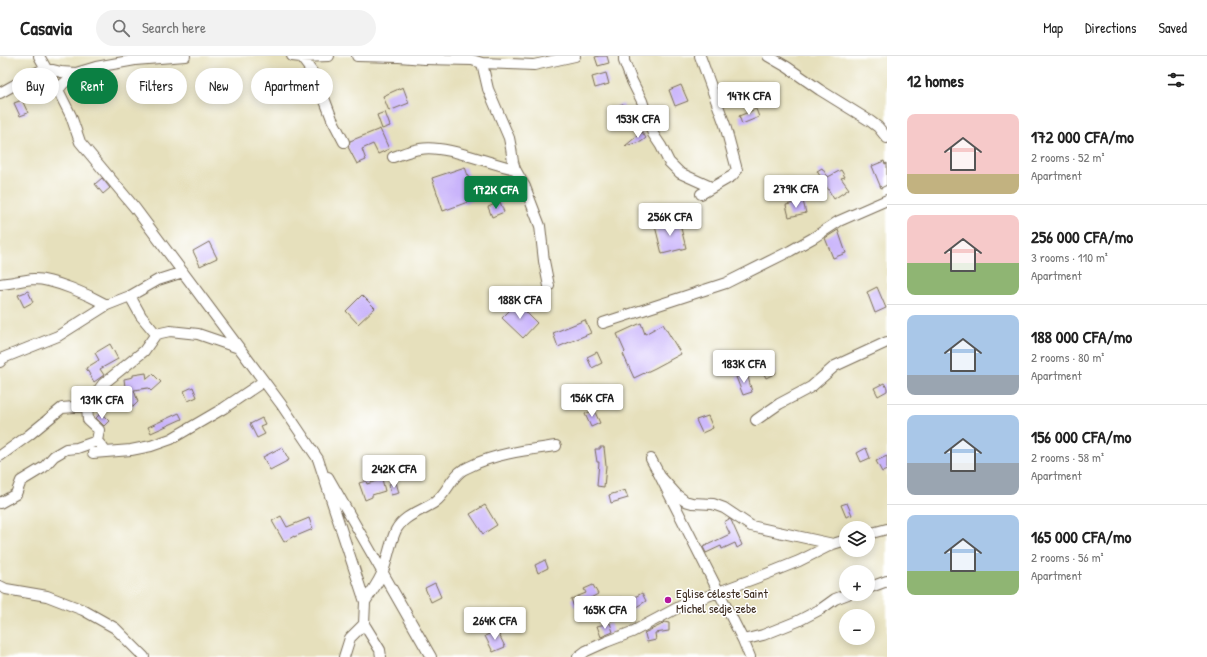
<!DOCTYPE html>
<meta charset="utf-8">
<style>
:root{--surface:#fff;--page:#f2f2f2;--text:#222;--muted:#767676;--line:#e0e0e0;--accent:#0b8043}
body{margin:0;font-family:"Patrick Hand",sans-serif;background:var(--page);color:var(--text);height:100vh;display:flex;flex-direction:column;font-size:15px;white-space:nowrap}
*{box-sizing:border-box;margin:0}
p{font-size:13px;color:var(--muted)}
.icon{flex:none;width:22px;height:22px;fill:none;stroke:currentColor;stroke-width:2;stroke-linecap:round;stroke-linejoin:round}
.map{position:relative;flex:1;overflow:hidden}
.drawer{display:flex;flex-direction:column;background:var(--surface);width:320px}
.drawer>*{flex:none}
.banner{position:absolute;left:12px;top:12px;width:380px;height:36px;display:flex;gap:8px}
.buttons{position:absolute;left:839px;top:465px;display:grid;gap:8px}
.buttons a{display:grid;place-items:center;width:36px;height:36px;border-radius:50%;background:var(--surface);box-shadow:0 2px 10px #0003;font-size:20px}
.price{position:absolute;translate:-50% -34px;padding:0 9px;border-radius:4px;background:#fff;color:#222;font-size:13px;line-height:26px;filter:drop-shadow(0 1px 2px #0008)}
.price::after{content:'';position:absolute;left:50%;top:24px;width:12px;height:9px;margin-left:-6px;background:inherit;clip-path:polygon(0 0,100% 0,50% 100%)}
.price.active{background:var(--accent);color:#fff}
ul{padding:0;list-style:none}
li{display:flex;align-items:center;gap:12px;height:100px;padding:0 20px}
li+li{border-top:1px solid var(--line)}
li span{display:grid;place-items:center;flex:none;width:112px;height:80px;border-radius:8px;color:#555}
li>.icon{margin-inline-start:auto}
span .icon{width:48px;height:48px;fill:#fffc;stroke-width:1}
li b{font-size:17px}
h2{display:flex;justify-content:space-between;align-items:center;height:48px;padding:0 20px;font-size:17px}
.chip{padding:0 14px;border-radius:18px;background:var(--surface);box-shadow:0 2px 10px #0003;font-size:14px;line-height:36px}
.chip.active{background:var(--accent);color:#fff}
header{display:flex;align-items:center;gap:24px;box-sizing:border-box;height:56px;padding:0 20px;background:var(--surface);border-bottom:1px solid var(--line)}
header strong{font-size:19px}
nav{display:flex;gap:22px;margin-inline-start:auto;font-size:14px}
.search{width:280px;height:36px;background:var(--page);display:flex;align-items:center;gap:10px;box-sizing:border-box;padding:0 14px;border-radius:22px;color:var(--muted);font-size:15px}
main{display:flex;flex:1;min-height:0}
.map>svg:first-child{display:block}
.building{fill:#c9b4fb}
.lines{fill:none;stroke-linecap:round;stroke-linejoin:round}
.street-casing{stroke:#776a55;stroke-width:12}
.street{stroke:#fff;stroke-width:10}
.poi-dot{fill:#b5179e;stroke:#fff;stroke-width:1.5}
.labels{text-anchor:middle;dominant-baseline:central;stroke-width:3;stroke-linejoin:round;paint-order:stroke}
.poi-label{font-size:13px;fill:#3b2a1e;stroke:#fff;text-anchor:start}
</style>
<header>
<strong>Casavia</strong>
<div class="search"><svg class="icon" aria-label="search" viewBox="0 0 24 24"><circle cx="10" cy="10" r="6"/><path d="M15 15l6 6"/></svg>Search here</div>
<nav><a>Map</a><a>Directions</a><a>Saved</a></nav>
</header>
<main>
<div class="map">
<svg width="887" height="601" viewBox="0 0 887 601">
<rect width="100%" height="100%" fill="#fff"/>
<filter id="ink" filterUnits="userSpaceOnUse"><feTurbulence type="fractalNoise" baseFrequency=".025" numOctaves="2"/><feDisplacementMap in="SourceGraphic" scale="8" xChannelSelector="R" yChannelSelector="G"/><feConvolveMatrix kernelMatrix="1 2 1 2 8 2 1 2 1" color-interpolation-filters="sRGB"/></filter>
<filter id="wash" filterUnits="userSpaceOnUse"><feTurbulence type="fractalNoise" baseFrequency=".012" numOctaves="4" result="noise"/><feDisplacementMap in="SourceGraphic" scale="16" xChannelSelector="R" yChannelSelector="G"/><feGaussianBlur stdDeviation="0.9" result="paint"/><feColorMatrix in="noise" values="0 0 0 0 0 0 0 0 0 0 0 0 0 0 0 0 0 1.4 0 .05"/><feComposite in="paint" operator="in"/></filter>
<g filter="url(#wash)">
<rect width="100%" height="100%" fill="#e6e0bc"/>
<g id="blocks">
<!-- building -->
<path class="building" d="M 599,0 L 607,0 L 609,7 L 598,10 L 595,1 Z
M 606,17 L 609,28 L 595,32 L 592,21 Z
M 681,29 L 688,45 L 675,50 L 669,34 Z
M 403,31 L 409,47 L 389,55 L 383,40 Z
M 22,44 L 28,57 L 20,60 L 14,47 Z
M 623,48 L 627,64 L 612,68 L 609,53 Z
M 756,53 L 759,61 L 742,68 L 739,60 Z
M 385,56 L 390,70 L 382,73 L 377,59 Z
M 380,73 L 389,93 L 378,98 L 373,88 L 362,93 L 366,104 L 357,108 L 348,91 L 350,85 Z
M 642,76 L 646,82 L 641,86 L 640,86 L 625,90 Z
M 884,105 L 885,108 L 887,107 L 887,129 L 881,132 L 872,110 Z
M 465,111 L 476,143 L 443,155 L 432,122 Z
M 822,112 L 828,121 L 841,114 L 845,121 L 841,122 L 849,133 L 834,143 L 817,115 Z
M 102,122 L 110,132 L 103,138 L 95,128 Z
M 782,124 L 784,133 L 772,136 L 770,127 Z
M 803,145 L 806,157 L 789,161 L 786,149 Z
M 500,146 L 504,156 L 492,161 L 488,151 Z
M 679,164 L 686,192 L 662,198 L 655,170 Z
M 838,174 L 846,197 L 833,202 L 825,182 Z
M 209,186 L 217,202 L 200,210 L 193,195 Z
M 877,231 L 886,252 L 875,257 L 867,236 Z
M 28,235 L 33,246 L 24,251 L 18,239 Z
M 362,239 L 375,252 L 358,268 L 346,255 Z
M 517,247 L 537,267 L 523,282 L 502,262 Z
M 585,264 L 591,277 L 558,291 L 553,277 Z
M 641,267 L 645,278 L 663,268 L 681,298 L 655,312 L 634,322 L 623,298 L 625,296 L 617,278 Z
M 110,288 L 118,303 L 100,313 L 104,319 L 94,326 L 86,312 L 99,304 L 95,297 Z
M 597,296 L 602,307 L 592,312 L 587,301 Z
M 771,307 L 776,317 L 766,322 L 761,312 Z
M 146,317 L 147,323 L 153,318 L 161,326 L 151,335 L 148,332 L 134,334 L 138,346 L 133,351 L 131,346 L 114,350 L 112,342 L 126,339 L 124,323 L 133,321 L 133,319 Z
M 747,317 L 752,336 L 743,339 L 736,321 Z
M 884,327 L 887,332 L 887,335 L 878,340 L 874,332 Z
M 193,331 L 197,341 L 188,345 L 184,335 Z
M 594,354 L 600,367 L 591,371 L 585,358 Z
M 101,357 L 109,365 L 104,370 L 96,362 Z
M 179,357 L 182,363 L 151,377 L 148,371 Z
M 708,360 L 713,372 L 702,377 L 696,364 Z
M 262,362 L 265,368 L 260,370 L 265,378 L 257,382 L 250,368 Z
M 282,391 L 289,404 L 270,414 L 263,401 Z
M 600,391 L 604,391 L 606,410 L 604,431 L 597,430 L 599,406 L 597,406 L 595,393 L 600,393 Z
M 866,392 L 870,402 L 861,406 L 857,397 Z
M 887,400 L 887,414 L 882,416 L 876,405 Z
M 382,423 L 385,435 L 372,439 L 372,441 L 365,444 L 359,427 L 366,425 L 367,428 Z
M 396,426 L 399,437 L 391,439 L 389,428 Z
M 625,434 L 628,442 L 611,447 L 609,439 Z
M 847,447 L 852,459 L 846,461 L 841,449 Z
M 485,449 L 497,469 L 483,478 L 470,458 Z
M 281,460 L 287,471 L 309,462 L 313,473 L 294,481 L 294,480 L 284,486 L 272,465 Z
M 729,463 L 731,464 L 742,489 L 737,492 L 735,487 L 722,493 L 721,490 L 706,497 L 703,491 L 730,478 L 724,466 Z
M 545,504 L 548,512 L 538,517 L 535,509 Z
M 435,527 L 441,541 L 431,546 L 425,532 Z
M 593,529 L 598,538 L 587,544 L 588,545 L 574,551 L 571,543 L 586,537 L 584,533 Z
M 642,537 L 646,545 L 622,560 L 615,544 L 621,541 L 624,547 Z
M 664,566 L 669,567 L 669,575 L 655,577 L 656,584 L 647,586 L 645,578 L 644,577 L 661,569 Z
M 610,567 L 613,576 L 601,581 L 597,570 Z
M 497,574 L 505,591 L 493,596 L 485,580 Z"/>
</g>
</g>
<g filter="url(#ink)">
<use href="#blocks" fill-opacity="0" stroke="#776a55" stroke-width="1"/>
<g class="lines">
<defs>
<path id="street" d="M 39,0 L 58,34 L 71,60 L 80,86 L 135,152 L 281,348 L 318,403 L 365,546 L 364,568 L 380,594 L 381,601
M 292,0 L 301,1 L 329,0
M 357,0 L 399,1 L 424,3 L 472,4 L 482,7 L 534,9 L 575,0
M 624,0 L 624,5 L 631,23 L 642,45 L 653,78 L 661,90 L 669,106 L 680,117 L 711,131
M 700,0 L 725,69 L 737,114 L 732,120 L 701,138
M 768,0 L 787,11 L 820,34 L 870,65 L 878,71 L 887,82
M 301,1 L 316,21 L 332,63 L 344,86
M 58,34 L 63,28 L 76,17 L 96,11 L 135,4 L 185,0
M 0,37 L 45,12 L 61,16 L 76,17
M 393,101 C 402,98 411,94 420,93 C 445,88 489,108 515,113 L 513,106 L 511,92 L 509,82 L 488,33 L 482,7
M 515,113 L 525,131 L 540,170 L 544,205 L 549,230
M 0,228 C 11,227 23,224 34,223 C 54,223 89,239 107,249 L 130,240 L 141,260 L 156,278 L 170,275 L 198,278 L 239,292
M 130,240 L 158,224 L 183,216
M 603,267 L 726,227 L 790,195 L 813,182 L 839,165 L 887,144
M 0,306 L 3,302 L 58,280 L 107,249
M 756,364 L 779,348 L 811,331 L 835,310 L 887,286
M 103,392 L 97,385 L 99,374 L 88,364 L 87,350 L 103,328 L 144,295 L 156,278
M 93,397 L 131,394 L 151,390 L 171,383 L 224,352 L 264,325
M 0,400 L 29,379 L 62,352 L 87,350
M 651,403 L 660,420 L 677,439 L 685,445 L 692,447 L 713,448 L 724,452 L 751,470 L 833,488
M 660,420 L 743,584 L 763,579 L 798,565 L 821,553 L 835,543 L 848,538
M 328,421 L 431,601
M 0,447 L 16,438 L 21,425 L 44,411 L 54,400 L 66,393 L 77,392 L 97,385
M 868,478 L 887,473
M 0,530 L 6,533 L 47,540 L 83,554 L 115,572 L 144,601
M 868,532 L 887,525
M 365,546 C 371,536 379,526 383,515 C 388,502 390,487 396,474 C 404,459 422,455 435,446 C 446,438 450,424 460,416 C 463,413 467,412 471,410 C 497,397 528,394 556,390
M 743,584 L 750,601
M 344,601 L 350,582 L 364,568
M 578,601 L 586,595 L 606,586 L 632,576 L 681,550 L 764,519 L 799,505 L 833,488 L 846,484"/>
</defs>
<!-- street casing -->
<use href="#street" class="street-casing"/>
<!-- street -->
<use href="#street" class="street"/>
</g>
</g>
<!-- markers -->
<circle class="poi-dot" cx="668" cy="544" r="4"/>
<g class="labels">
<!-- poi labels -->
<g class="poi-label">
<text x="676" y="537">Eglise céleste Saint<tspan x="676" dy="15">Michel sedje zebe</tspan></text>
</g>
</g>
</svg>
<div class="buttons">
<a><svg class="icon" aria-label="layers" viewBox="0 0 24 24"><path d="M12 4l9 5-9 5-9-5zM3 14l9 5 9-5"/></svg></a>
<a>+</a>
<a>−</a>
</div>
<b class="price" style="left:749px;top:60px">147K CFA</b>
<b class="price" style="left:638px;top:83px">153K CFA</b>
<b class="price" style="left:796px;top:153px">279K CFA</b>
<b class="price active" style="left:496px;top:154px">172K CFA</b>
<b class="price" style="left:670px;top:181px">256K CFA</b>
<b class="price" style="left:520px;top:264px">188K CFA</b>
<b class="price" style="left:744px;top:328px">183K CFA</b>
<b class="price" style="left:592px;top:362px">156K CFA</b>
<b class="price" style="left:102px;top:364px">131K CFA</b>
<b class="price" style="left:394px;top:433px">242K CFA</b>
<b class="price" style="left:605px;top:574px">165K CFA</b>
<b class="price" style="left:495px;top:585px">264K CFA</b>
<div class="banner">
<a class="chip">Buy</a>
<a class="chip active">Rent</a>
<a class="chip">Filters</a>
<a class="chip">New</a>
<a class="chip">Apartment</a>
</div>
</div>
<section class="drawer">
<h2>12 homes<svg class="icon" aria-label="filters" viewBox="0 0 24 24"><path d="M4 7h16M4 17h16"/><circle cx="9" cy="7" r="2"/><circle cx="15" cy="17" r="2"/></svg></h2>
<ul>
<li><span style="background:linear-gradient(#f6c9c9 75%,#c2b280 0)"><svg class="icon" aria-label="home" viewBox="0 0 24 24"><path d="M3 11l9-7 9 7M6 9v11h12V9"/></svg></span><div><b>172 000 CFA/mo</b><p>2 rooms · 52 m²</p><p>Apartment</p></div></li>
<li><span style="background:linear-gradient(#f6c9c9 60%,#8fb573 0)"><svg class="icon" aria-label="home" viewBox="0 0 24 24"><path d="M3 11l9-7 9 7M6 9v11h12V9"/></svg></span><div><b>256 000 CFA/mo</b><p>3 rooms · 110 m²</p><p>Apartment</p></div></li>
<li><span style="background:linear-gradient(#a9c7e8 75%,#9aa5b1 0)"><svg class="icon" aria-label="home" viewBox="0 0 24 24"><path d="M3 11l9-7 9 7M6 9v11h12V9"/></svg></span><div><b>188 000 CFA/mo</b><p>2 rooms · 80 m²</p><p>Apartment</p></div></li>
<li><span style="background:linear-gradient(#a9c7e8 60%,#9aa5b1 0)"><svg class="icon" aria-label="home" viewBox="0 0 24 24"><path d="M3 11l9-7 9 7M6 9v11h12V9"/></svg></span><div><b>156 000 CFA/mo</b><p>2 rooms · 58 m²</p><p>Apartment</p></div></li>
<li><span style="background:linear-gradient(#a9c7e8 70%,#8fb573 0)"><svg class="icon" aria-label="home" viewBox="0 0 24 24"><path d="M3 11l9-7 9 7M6 9v11h12V9"/></svg></span><div><b>165 000 CFA/mo</b><p>2 rooms · 56 m²</p><p>Apartment</p></div></li>
</ul>
</section>
</main>
